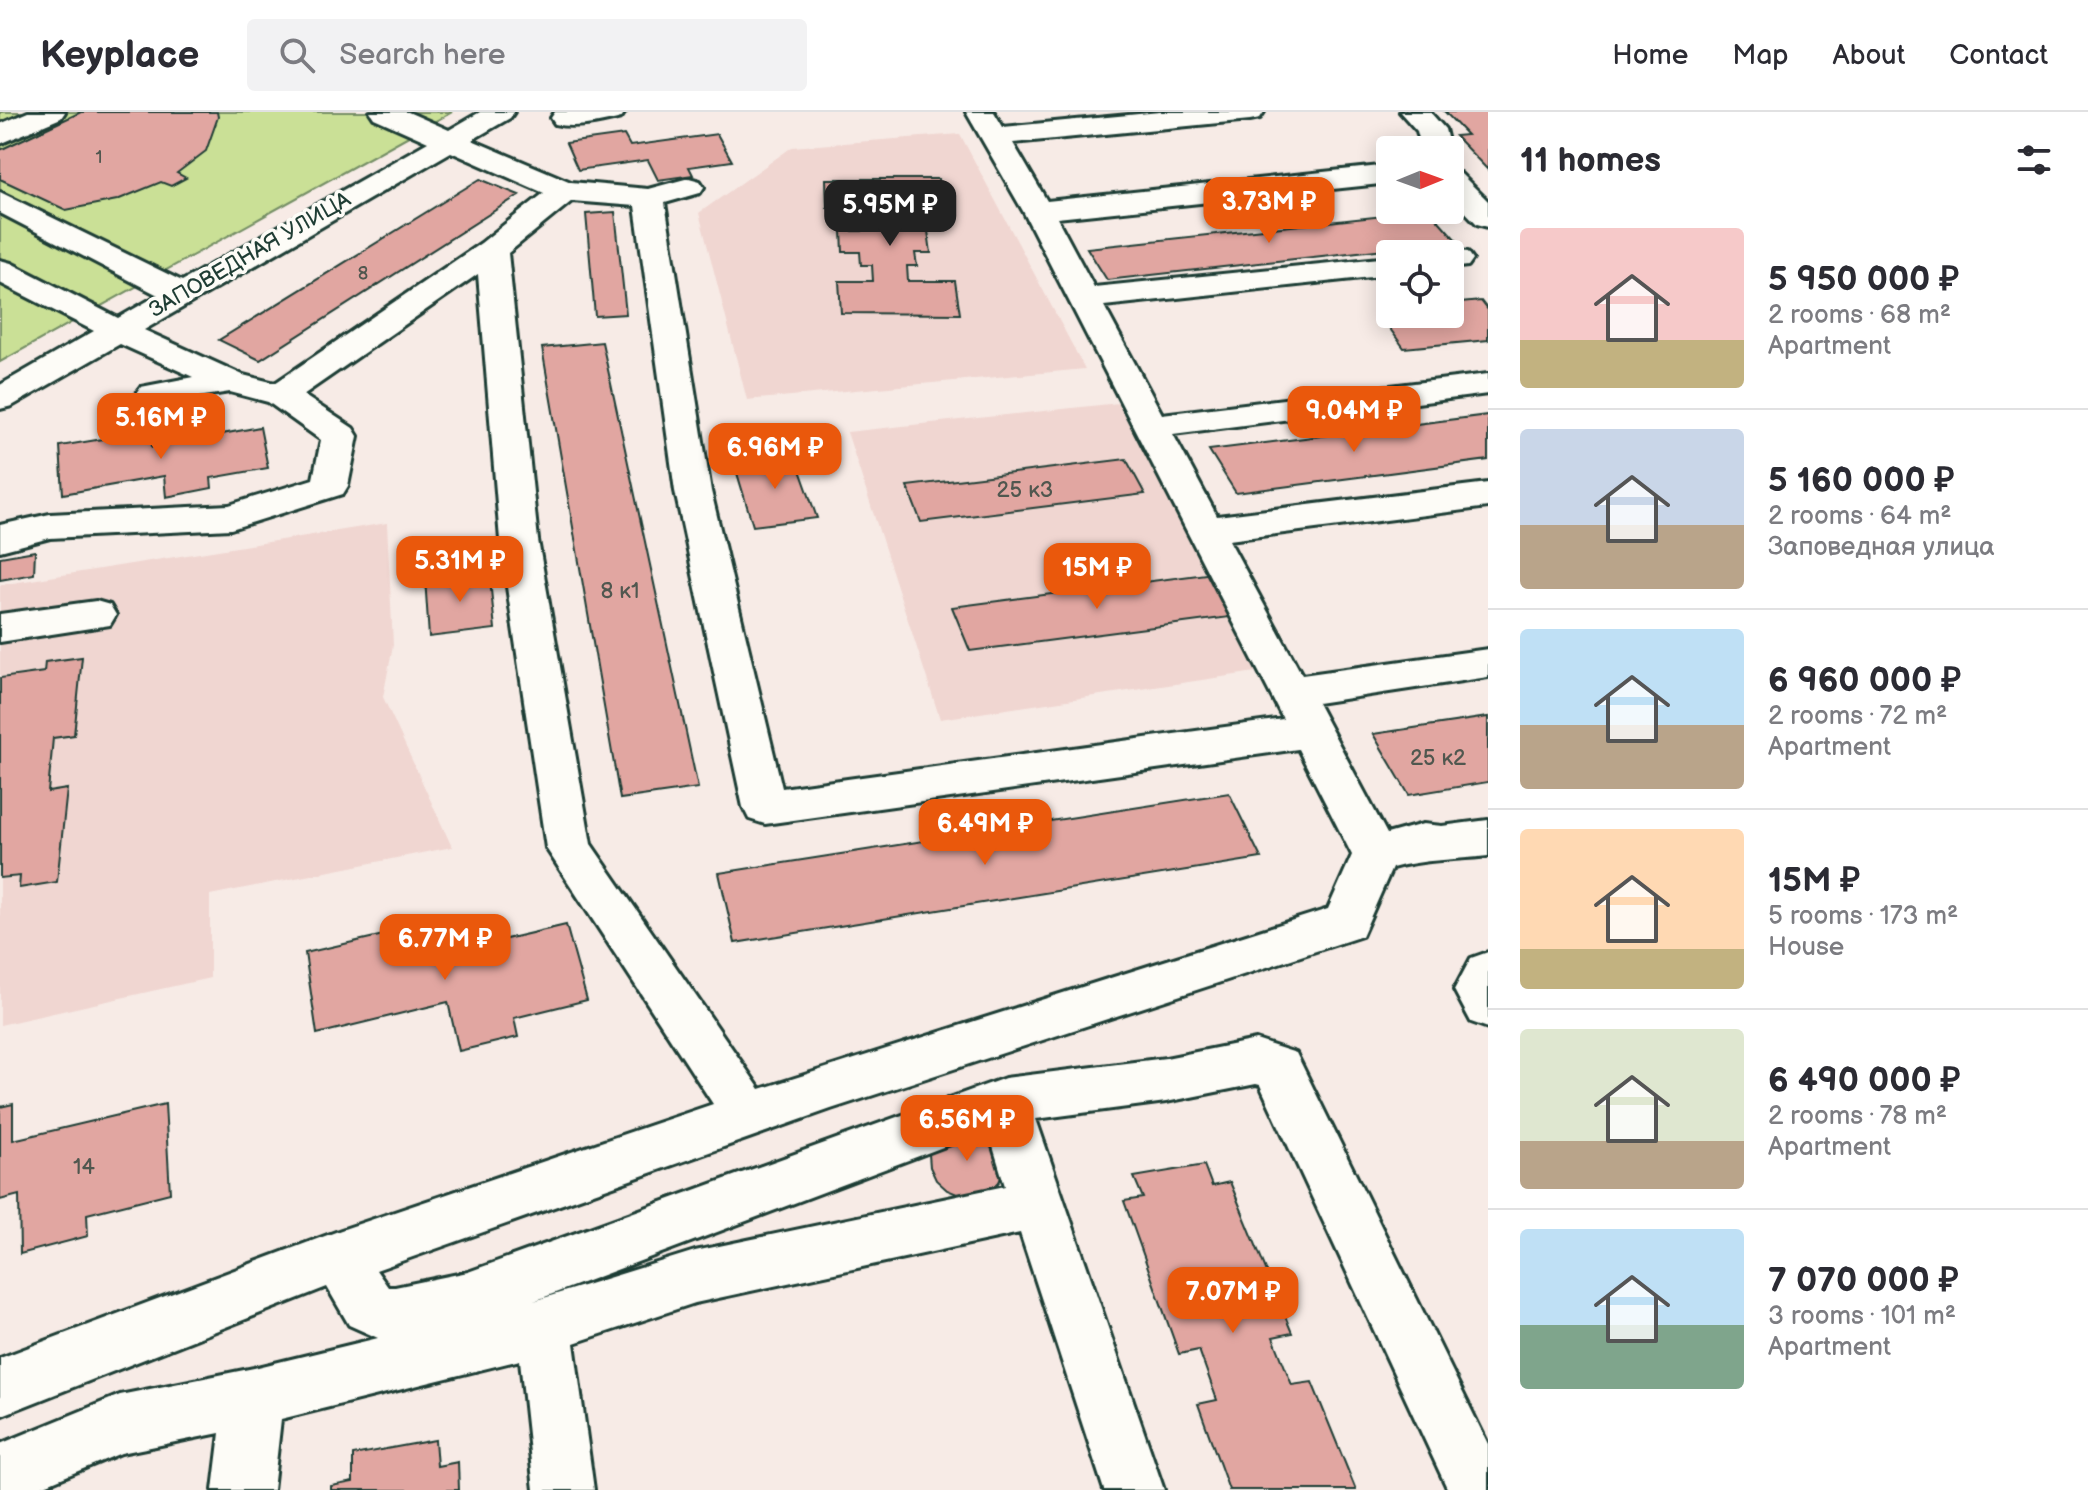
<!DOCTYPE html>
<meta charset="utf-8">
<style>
:root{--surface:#fff;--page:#f2f2f3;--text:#2b2b33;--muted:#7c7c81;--line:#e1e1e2;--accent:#ea580c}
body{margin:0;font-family:"Balsamiq Sans",sans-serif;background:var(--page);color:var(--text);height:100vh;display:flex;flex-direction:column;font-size:30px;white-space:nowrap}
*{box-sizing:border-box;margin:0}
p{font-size:26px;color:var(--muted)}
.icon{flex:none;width:44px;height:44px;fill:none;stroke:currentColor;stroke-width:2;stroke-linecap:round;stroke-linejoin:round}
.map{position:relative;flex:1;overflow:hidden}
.drawer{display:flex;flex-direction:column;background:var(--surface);width:600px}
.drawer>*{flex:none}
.needle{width:52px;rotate:89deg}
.buttons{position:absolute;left:1376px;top:24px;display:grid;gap:16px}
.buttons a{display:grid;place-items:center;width:88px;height:88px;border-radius:8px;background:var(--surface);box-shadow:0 4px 20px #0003;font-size:40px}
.price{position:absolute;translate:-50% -68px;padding:0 18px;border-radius:16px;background:var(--accent);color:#fff;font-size:26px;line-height:52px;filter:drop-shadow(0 2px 4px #0008)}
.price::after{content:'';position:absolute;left:50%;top:48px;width:24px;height:18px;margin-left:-12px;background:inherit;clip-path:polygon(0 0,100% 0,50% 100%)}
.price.current{background:#222;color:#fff}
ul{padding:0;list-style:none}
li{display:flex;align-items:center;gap:24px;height:200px;padding:0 32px}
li+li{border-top:2px solid var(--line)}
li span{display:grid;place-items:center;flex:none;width:224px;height:160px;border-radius:8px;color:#555}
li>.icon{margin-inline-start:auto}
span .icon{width:96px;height:96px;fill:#fffc;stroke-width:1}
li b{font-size:34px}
h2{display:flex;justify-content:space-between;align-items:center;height:96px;padding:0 32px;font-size:34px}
header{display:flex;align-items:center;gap:48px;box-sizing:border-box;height:112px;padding:0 40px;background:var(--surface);border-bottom:2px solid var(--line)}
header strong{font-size:38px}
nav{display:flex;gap:44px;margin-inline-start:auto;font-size:28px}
.search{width:560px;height:72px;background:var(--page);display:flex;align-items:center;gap:20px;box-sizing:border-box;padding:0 28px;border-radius:8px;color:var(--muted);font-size:30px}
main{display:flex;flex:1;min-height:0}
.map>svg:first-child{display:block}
.built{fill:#f0d6d1}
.green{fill:#cae096;stroke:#748e65;stroke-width:2}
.building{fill:#e1a6a1;stroke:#1f3d34;stroke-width:2}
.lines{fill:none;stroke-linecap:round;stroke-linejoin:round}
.minor-casing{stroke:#1f3d34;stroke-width:6}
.minor{fill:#fdfcf7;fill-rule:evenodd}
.labels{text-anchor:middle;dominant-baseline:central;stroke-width:7;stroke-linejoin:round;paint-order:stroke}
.far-number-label{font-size:18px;fill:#50574f}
.far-street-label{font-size:22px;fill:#1f3d34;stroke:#fdfcf7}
.number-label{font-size:22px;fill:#50574f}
</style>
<header>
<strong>Keyplace</strong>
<div class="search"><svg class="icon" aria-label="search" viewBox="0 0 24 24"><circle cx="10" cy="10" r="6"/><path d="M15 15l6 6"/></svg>Search here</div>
<nav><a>Home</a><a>Map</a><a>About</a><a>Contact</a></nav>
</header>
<main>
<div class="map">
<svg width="1488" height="1378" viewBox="0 0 1488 1378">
<rect width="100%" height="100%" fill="#f7ebe6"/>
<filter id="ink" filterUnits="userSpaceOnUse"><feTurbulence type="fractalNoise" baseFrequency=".0125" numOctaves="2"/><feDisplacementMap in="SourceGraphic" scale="16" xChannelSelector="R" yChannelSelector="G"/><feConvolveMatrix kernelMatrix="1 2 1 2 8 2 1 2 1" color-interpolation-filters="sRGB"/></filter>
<g filter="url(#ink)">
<!-- built -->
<path class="built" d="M 960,22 L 1085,257 L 747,288 L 699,101 L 792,35 Z
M 1128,290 L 1269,558 L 940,607 L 847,320 Z
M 387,411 L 393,533 L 383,585 L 452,735 L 210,783 L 210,866 L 0,913 L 0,473 Z"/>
<!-- green -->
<path class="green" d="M 0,0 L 452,0 L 0,250 Z"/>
<!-- building -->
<path class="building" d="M 81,0 L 217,0 L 218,5 L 206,39 L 177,61 L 186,66 L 171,74 L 161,70 L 117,88 L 66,98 L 0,67 L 0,38 Z
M 1445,0 L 1488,0 L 1488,58 L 1455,24 L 1467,23 Z
M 717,22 L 732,49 L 689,55 L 693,63 L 658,68 L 648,48 L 578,58 L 566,31 L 624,23 L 630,34 Z
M 480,67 L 519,83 L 260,248 L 219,228 Z
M 826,67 L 938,67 L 942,95 L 901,95 L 902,106 L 909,106 L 911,119 L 928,119 L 931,141 L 915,141 L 917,154 L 907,154 L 908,169 L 955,169 L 960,202 L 841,201 L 839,169 L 873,169 L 872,153 L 861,153 L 860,140 L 843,140 L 842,119 L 862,119 L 860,106 L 868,106 L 867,95 L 827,95 Z
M 1430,99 L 1457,129 L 1107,168 L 1087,136 Z
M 615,100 L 626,202 L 595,204 L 586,102 Z
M 1481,189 L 1488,198 L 1488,228 L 1404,236 L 1377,199 L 1390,198 L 1390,202 L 1450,202 L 1450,192 Z
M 602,230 L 698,676 L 620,687 L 542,236 Z
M 1488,303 L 1488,348 L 1236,381 L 1209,338 Z
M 260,315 L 268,356 L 211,366 L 212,376 L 166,385 L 164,364 L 63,382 L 60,334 L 151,319 L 152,335 Z
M 795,344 L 817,406 L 753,414 L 734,351 Z
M 1126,347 L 1145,382 L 921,410 L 907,374 Z
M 35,439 L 34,462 L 0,468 L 0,445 Z
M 489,458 L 495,517 L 429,525 L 425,466 Z
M 1221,460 L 1245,503 L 970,539 L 952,495 Z
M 82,545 L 74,623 L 53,626 L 48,680 L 67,677 L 57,770 L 19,776 L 20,764 L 0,766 L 0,566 L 44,560 L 45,550 Z
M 1488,605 L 1488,670 L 1409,683 L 1373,622 Z
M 1229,681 L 1261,746 L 735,831 L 719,761 Z
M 427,813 L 433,844 L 566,813 L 587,888 L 514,906 L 518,925 L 459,939 L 448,890 L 317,922 L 305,841 Z
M 13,992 L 13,1028 L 165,992 L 170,1081 L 87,1102 L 88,1124 L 20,1142 L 19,1083 L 0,1088 L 0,995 Z
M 972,1016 L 986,1021 L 997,1031 L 1005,1057 L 999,1070 L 990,1079 L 962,1084 L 947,1078 L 936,1068 L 930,1055 L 929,1042 L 935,1029 Z
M 1204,1053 L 1212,1074 L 1230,1070 L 1292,1221 L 1273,1225 L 1292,1273 L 1312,1270 L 1356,1378 L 1229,1378 L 1198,1292 L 1217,1288 L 1199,1238 L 1179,1242 L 1124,1089 L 1143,1086 L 1134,1065 Z
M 435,1328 L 437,1354 L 458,1350 L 459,1378 L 331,1378 L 331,1374 L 353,1370 L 353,1343 Z"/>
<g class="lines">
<defs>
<path id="minor" d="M 28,0 L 65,0 L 61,6 L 0,32 L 0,12 Z
M 370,0 L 408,0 L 449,18 L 480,0 L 514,0 L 510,6 L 472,28 L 571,70 L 648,77 L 689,66 L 700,69 L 704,75 L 700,81 L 665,91 L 711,379 L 782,676 L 1283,607 L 1023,99 L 966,0 L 994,0 L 1003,15 L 1160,0 L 1264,0 L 1260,6 L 1250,8 L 1013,31 L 1047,89 L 1390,53 L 1390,71 L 1057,106 L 1094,175 L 1390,145 L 1390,163 L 1104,194 L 1162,302 L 1488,262 L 1488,282 L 1173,322 L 1217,404 L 1488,371 L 1488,395 L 1229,428 L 1302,563 L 1488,537 L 1488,565 L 1317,591 L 1387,722 L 1423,712 L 1442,714 L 1488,708 L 1488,744 C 1455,748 1424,747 1392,756 L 1362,824 L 831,997 L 376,1158 L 388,1175 L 395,1175 L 468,1160 L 1005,966 L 1166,946 L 1256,928 L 1296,941 L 1488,1332 L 1488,1378 L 1448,1378 L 1260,973 L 1256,972 L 1166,990 L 1036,1007 L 1164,1378 L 1104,1378 L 1020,1121 L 695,1191 L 574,1231 L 594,1378 L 534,1378 L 520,1248 L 281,1307 L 273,1378 L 213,1378 L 220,1321 L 121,1341 L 33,1378 L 0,1378 L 0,1332 L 120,1283 L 254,1256 L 378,1226 L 349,1213 L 327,1175 L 0,1304 L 0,1246 L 341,1118 L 713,992 L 546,736 L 500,428 L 478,162 L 303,283 L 353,316 L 358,324 L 348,374 L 343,382 L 231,417 L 50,426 L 0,439 L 0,413 L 50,402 L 229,393 L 313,367 L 321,328 L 268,290 L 230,280 L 153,292 L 141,289 L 136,282 L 141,275 L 193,265 L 120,232 L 12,294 L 0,297 L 0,273 L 94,219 L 0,171 L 0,148 L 11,151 L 118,206 L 158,183 L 0,101 L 0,80 L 182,169 L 428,30 L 374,6 ZM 451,40 L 544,81 L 481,131 L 275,271 L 243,263 L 144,218 ZM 572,89 L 635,94 L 675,379 L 743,695 L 749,707 L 765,712 L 1298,637 L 1352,743 L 1328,797 L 760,977 L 591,732 L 538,428 L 508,141 ZM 988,1018 L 1005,1074 L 695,1139 L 534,1189 Z
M 555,0 L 625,0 L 621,6 C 601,11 575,17 555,12 L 551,6 Z
M 1400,0 L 1430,0 L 1445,17 L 1450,38 L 1450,39 L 1422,38 L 1417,19 Z
M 1450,58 L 1460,61 L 1488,89 L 1488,115 L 1477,112 L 1450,84 Z
M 1450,138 L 1468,140 L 1473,147 L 1468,154 L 1450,156 L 1450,142 L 1438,142 Z
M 96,489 L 110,493 L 116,503 L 110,513 L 0,530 L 0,502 Z
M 1488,840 L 1488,916 L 1471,910 L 1454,878 L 1471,846 Z"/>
</defs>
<!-- minor casing -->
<use href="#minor" class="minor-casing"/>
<!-- minor -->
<use href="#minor" class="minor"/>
</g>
</g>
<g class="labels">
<!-- far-number labels -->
<g class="far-number-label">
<text x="99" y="45">1</text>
<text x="363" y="161">8</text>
</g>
<!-- far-street labels -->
<g class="far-street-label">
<text transform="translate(250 143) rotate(-30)">ЗАПОВЕДНАЯ УЛИЦА</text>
</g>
<!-- number labels -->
<g class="number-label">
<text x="1025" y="378">25 к3</text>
<text x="620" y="479">8 к1</text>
<text x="1438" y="646">25 к2</text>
<text x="84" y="1055">14</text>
</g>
</g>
</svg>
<div class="buttons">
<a><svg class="needle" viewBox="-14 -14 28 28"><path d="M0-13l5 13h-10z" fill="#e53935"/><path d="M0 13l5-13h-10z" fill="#7c7c81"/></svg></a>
<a><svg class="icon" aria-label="locate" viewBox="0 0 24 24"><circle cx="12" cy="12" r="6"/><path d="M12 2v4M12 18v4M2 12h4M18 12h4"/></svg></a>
</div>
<b class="price" style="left:1269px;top:133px">3.73M ₽</b>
<b class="price current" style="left:890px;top:136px">5.95M ₽</b>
<b class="price" style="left:1354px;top:342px">9.04M ₽</b>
<b class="price" style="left:161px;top:349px">5.16M ₽</b>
<b class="price" style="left:775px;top:379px">6.96M ₽</b>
<b class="price" style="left:460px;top:492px">5.31M ₽</b>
<b class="price" style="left:1097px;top:499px">15M ₽</b>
<b class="price" style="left:985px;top:755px">6.49M ₽</b>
<b class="price" style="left:445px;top:870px">6.77M ₽</b>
<b class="price" style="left:967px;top:1051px">6.56M ₽</b>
<b class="price" style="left:1233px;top:1223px">7.07M ₽</b>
</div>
<section class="drawer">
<h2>11 homes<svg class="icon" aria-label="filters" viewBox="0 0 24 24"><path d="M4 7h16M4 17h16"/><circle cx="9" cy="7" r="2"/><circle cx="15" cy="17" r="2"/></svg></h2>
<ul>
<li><span style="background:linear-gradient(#f6c9c9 70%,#c2b280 0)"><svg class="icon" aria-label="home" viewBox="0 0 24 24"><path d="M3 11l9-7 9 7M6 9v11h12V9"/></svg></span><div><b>5 950 000 ₽</b><p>2 rooms · 68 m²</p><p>Apartment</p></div></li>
<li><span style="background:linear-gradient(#c9d6e8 60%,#b9a48a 0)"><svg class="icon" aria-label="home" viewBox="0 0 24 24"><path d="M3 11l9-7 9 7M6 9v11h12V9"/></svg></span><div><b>5 160 000 ₽</b><p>2 rooms · 64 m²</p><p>Заповедная улица</p></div></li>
<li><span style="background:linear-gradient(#bfe0f5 60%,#b9a48a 0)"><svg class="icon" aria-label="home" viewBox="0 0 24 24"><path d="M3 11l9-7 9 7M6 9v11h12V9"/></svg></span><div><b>6 960 000 ₽</b><p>2 rooms · 72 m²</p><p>Apartment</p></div></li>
<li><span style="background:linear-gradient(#ffd9b3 75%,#c2b280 0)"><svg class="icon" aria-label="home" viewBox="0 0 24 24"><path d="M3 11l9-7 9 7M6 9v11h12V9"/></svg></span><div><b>15M ₽</b><p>5 rooms · 173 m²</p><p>House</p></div></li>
<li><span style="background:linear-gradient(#dfe7d0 70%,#b9a48a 0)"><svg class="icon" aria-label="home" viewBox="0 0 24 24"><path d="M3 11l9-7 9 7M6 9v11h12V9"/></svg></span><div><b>6 490 000 ₽</b><p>2 rooms · 78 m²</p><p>Apartment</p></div></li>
<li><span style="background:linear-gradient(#bfe0f5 60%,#7fa58c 0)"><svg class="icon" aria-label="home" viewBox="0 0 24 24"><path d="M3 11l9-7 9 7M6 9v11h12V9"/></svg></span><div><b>7 070 000 ₽</b><p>3 rooms · 101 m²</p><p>Apartment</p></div></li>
</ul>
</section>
</main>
